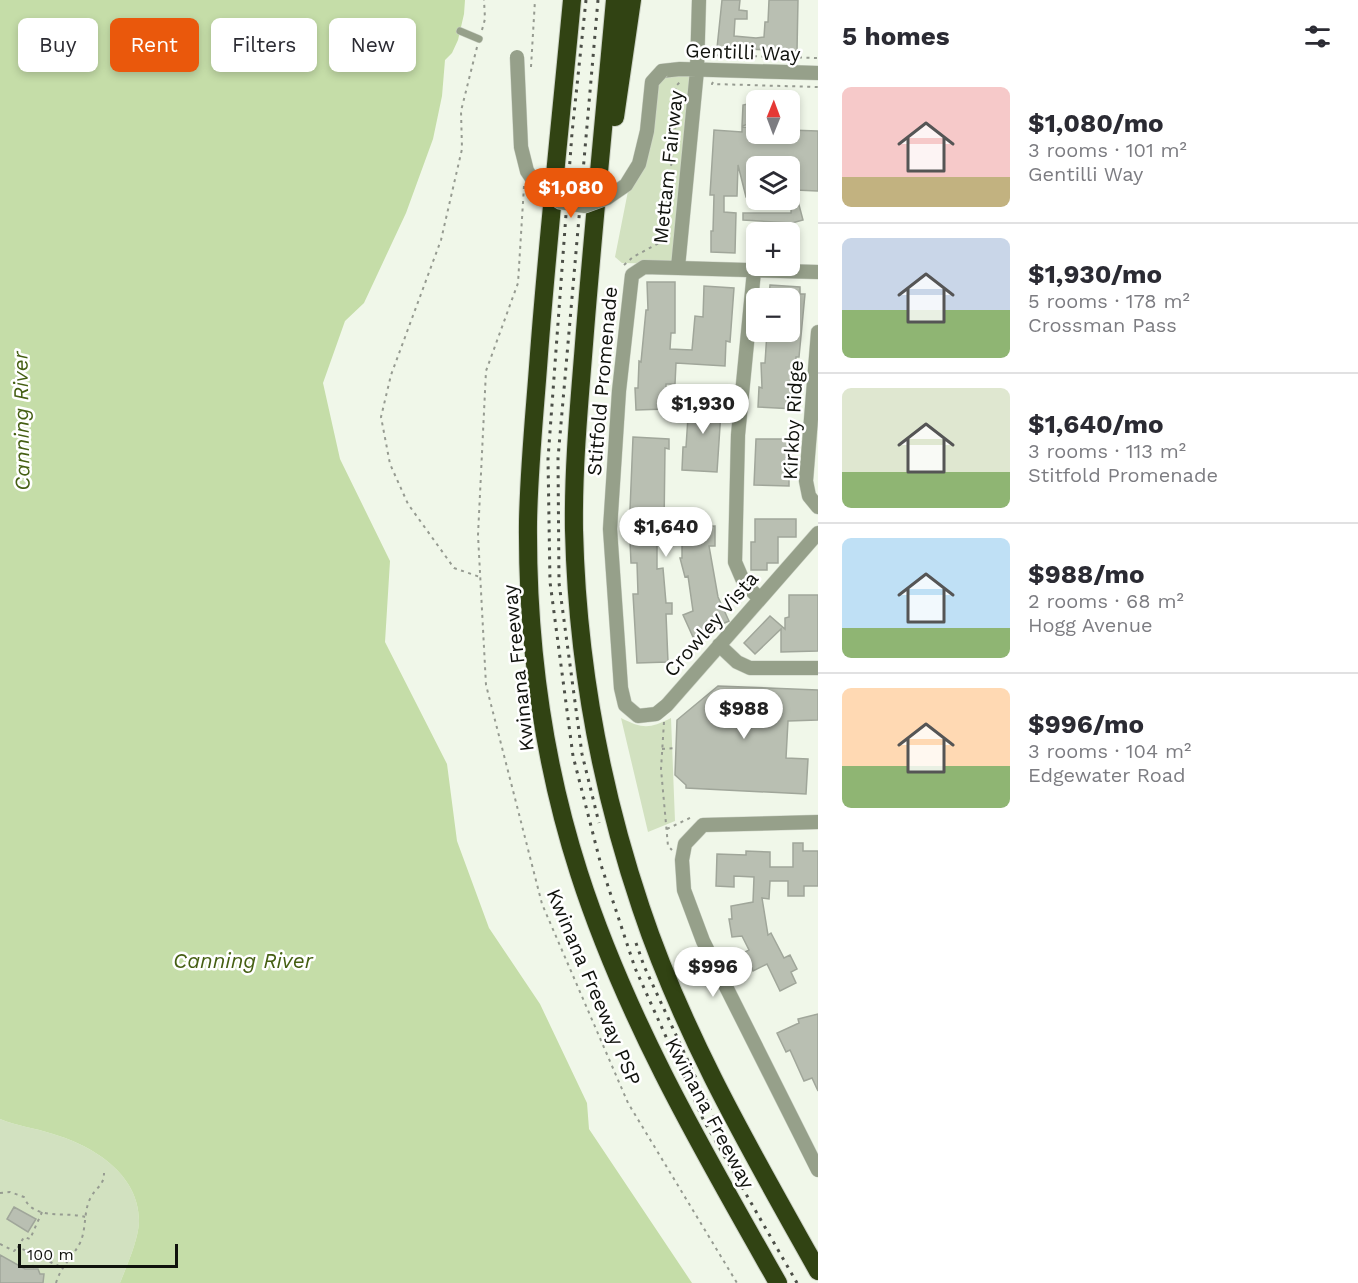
<!DOCTYPE html>
<meta charset="utf-8">
<style>
:root{--surface:#fff;--page:#f2f2f3;--text:#2b2b33;--muted:#7c7c81;--line:#e1e1e2;--accent:#ea580c}
body{margin:0;font-family:"Work Sans",sans-serif;background:var(--page);color:var(--text);height:100vh;display:flex;flex-direction:column;font-size:22px;white-space:nowrap}
*{box-sizing:border-box;margin:0}
p{font-size:20px;color:var(--muted)}
.icon{flex:none;width:33px;height:33px;fill:none;stroke:currentColor;stroke-width:2;stroke-linecap:round;stroke-linejoin:round}
.map{position:relative;flex:1;overflow:hidden}
.side{display:flex;flex-direction:column;background:var(--surface);width:540px}
.side>*{flex:none}
.guide{position:absolute;left:18px;top:18px;width:570px;height:54px;display:flex;gap:12px}
.needle{width:39px;rotate:1deg}
.buttons{position:absolute;left:746px;top:90px;display:grid;gap:12px}
.buttons a{display:grid;place-items:center;width:54px;height:54px;border-radius:9px;background:var(--surface);box-shadow:0 3px 9px #0003;font-size:30px}
.scale{position:absolute;left:18px;bottom:15px;width:160px;box-sizing:border-box;padding-left:6px;border:3px solid #10120d;border-top:0;font-size:16px;line-height:21px;white-space:nowrap;color:#10120d;-webkit-text-stroke:4px #fff;paint-order:stroke}
.price{position:absolute;translate:-50% -51px;padding:0 14px;border-radius:21px;background:#fff;color:#222;font-size:20px;line-height:39px;filter:drop-shadow(0 2px 3px #0008)}
.price::after{content:'';position:absolute;left:50%;top:36px;width:18px;height:14px;margin-left:-9px;background:inherit;clip-path:polygon(0 0,100% 0,50% 100%)}
.price.current{background:var(--accent);color:#fff}
ul{padding:0;list-style:none}
li{display:flex;align-items:center;gap:18px;height:150px;padding:0 24px}
li+li{border-top:2px solid var(--line)}
li span{display:grid;place-items:center;flex:none;width:168px;height:120px;border-radius:9px;color:#555}
li>.icon{margin-inline-start:auto}
span .icon{width:72px;height:72px;fill:#fffc;stroke-width:1}
li b{font-size:26px}
h2{display:flex;justify-content:space-between;align-items:center;height:72px;padding:0 24px;font-size:26px}
.tag{padding:0 21px;border-radius:9px;background:var(--surface);box-shadow:0 3px 9px #0003;font-size:21px;line-height:54px}
.tag.current{background:var(--accent);color:#fff}
main{display:flex;flex:1;min-height:0}
.map>svg:first-child{display:block}
.green{fill:#d2e1c0}
.water{fill:#c5dda8}
.building{fill:#b9bfb2;stroke:#a0a69a;stroke-width:1.5}
.lines{fill:none;stroke-linecap:round;stroke-linejoin:round}
.lane-casing{stroke:#ccd2c6;stroke-width:8}
.street-casing{stroke:#ccd2c6;stroke-width:15}
.highway-casing{stroke:#ccd2c6;stroke-width:20}
.path{stroke:#969b91;stroke-width:2;stroke-dasharray:3 4.5;stroke-linecap:butt}
.lane{stroke:#96a08a;stroke-width:7}
.street{stroke:#96a08a;stroke-width:14}
.highway{stroke:#314313;stroke-width:18}
.rail{stroke:#4c4f48;stroke-width:3;stroke-dasharray:3 6;stroke-linecap:butt}
.street-bridge-casing{stroke:#ccd2c6;stroke-width:15;stroke-linecap:butt}
.street-bridge{stroke:#96a08a;stroke-width:14}
.labels{text-anchor:middle;dominant-baseline:central;stroke-width:5;stroke-linejoin:round;paint-order:stroke}
.street-label{font-size:20px;fill:#10120d;stroke:#fff}
.water-label{font-size:21px;font-style:italic;fill:#455f13;stroke:#fff}
</style>
<main>
<div class="map">
<svg width="818" height="1283" viewBox="0 0 818 1283">
<rect width="100%" height="100%" fill="#f0f7e9"/>
<!-- green -->
<path class="green" d="M 666,73 L 694,73 L 675,264 L 622,263 L 615,257 L 629,186 L 656,83 Z
M 621,718 C 643,729 649,729 671,718 L 675,821 L 648,832 Z
M 0,1119 C 17,1126 35,1128 53,1134 C 94,1146 140,1175 139,1222 C 138,1241 127,1265 120,1283 L 0,1283 Z"/>
<!-- water -->
<path class="water" d="M 0,0 L 465,0 L 464,14 L 458,40 L 452,53 L 445,60 L 442,96 L 433,139 L 406,213 L 364,303 L 345,321 L 323,383 L 340,459 L 390,561 L 385,642 L 447,764 L 457,841 L 489,928 L 540,1004 L 587,1103 L 589,1129 L 692,1283 L 120,1283 C 127,1265 138,1241 139,1222 C 140,1175 94,1146 53,1134 C 35,1128 17,1126 0,1119 Z"/>
<!-- building -->
<path class="building" d="M 722,0 L 740,0 L 739,10 L 747,11 L 747,19 L 735,19 L 734,36 L 756,38 L 764,37 L 765,22 L 768,22 L 769,0 L 798,0 L 797,51 L 717,48 Z
M 756,102 L 756,122 L 742,126 L 743,105 Z
M 742,127 L 756,128 L 756,134 L 789,134 L 789,130 L 818,131 L 818,191 L 795,190 L 803,220 L 792,223 L 743,220 L 743,213 L 791,213 L 792,190 L 789,189 L 789,166 L 756,166 L 756,197 L 746,197 L 738,165 L 737,196 L 724,196 L 724,212 L 736,213 L 735,253 L 711,252 L 711,231 L 713,231 L 714,195 L 710,195 L 714,130 L 742,132 Z
M 647,282 L 675,282 L 675,333 L 671,333 L 670,349 L 692,350 L 695,316 L 703,317 L 704,286 L 734,288 L 730,342 L 726,341 L 725,366 L 676,363 L 675,384 L 666,384 L 666,409 L 636,410 L 635,388 L 638,388 L 639,361 L 641,362 L 646,310 L 648,310 Z
M 770,285 L 800,287 L 800,294 L 805,294 L 799,357 L 796,357 L 795,409 L 758,407 L 759,387 L 762,388 L 761,363 L 765,363 L 767,332 L 789,332 L 789,298 L 769,298 Z
M 693,394 L 722,396 L 717,472 L 682,470 L 683,447 L 686,447 L 688,417 L 692,417 Z
M 633,437 L 669,439 L 669,449 L 665,448 L 664,528 L 715,526 L 715,546 L 709,546 L 718,597 L 729,621 L 693,637 L 683,615 L 693,611 L 688,576 L 685,577 L 680,558 L 682,558 L 682,539 L 657,538 L 657,569 L 663,568 L 666,603 L 672,603 L 672,614 L 666,614 L 668,662 L 637,663 L 633,594 L 638,594 L 637,563 L 631,563 L 630,541 L 633,510 L 630,510 Z
M 756,439 L 789,439 L 789,486 L 754,485 Z
M 755,519 L 796,519 L 796,537 L 778,537 L 778,563 L 767,563 L 767,570 L 751,570 L 751,542 L 755,542 Z
M 789,595 L 818,595 L 818,651 L 781,652 L 781,629 L 755,654 L 744,643 L 770,616 L 785,629 L 785,618 L 789,617 Z
M 718,686 L 818,690 L 818,720 L 788,721 L 786,758 L 808,759 L 806,794 L 686,788 L 686,785 L 675,775 L 677,720 Z
M 793,843 L 803,843 L 803,851 L 818,851 L 818,886 L 804,886 L 804,896 L 788,896 L 788,881 L 770,881 L 769,899 L 762,898 L 768,935 L 771,933 L 784,958 L 790,955 L 797,969 L 791,972 L 796,983 L 780,991 L 767,964 L 753,971 L 745,952 L 749,950 L 742,936 L 732,937 L 729,919 L 732,919 L 731,906 L 753,902 L 754,877 L 734,876 L 734,887 L 716,886 L 717,854 L 746,855 L 746,851 L 770,852 L 770,867 L 793,867 Z
M 818,1014 L 818,1091 L 812,1078 L 804,1081 L 790,1050 L 786,1052 L 777,1033 L 799,1023 L 798,1019 Z
M 14,1207 L 36,1219 L 28,1232 L 7,1219 Z
M 0,1255 L 25,1269 L 38,1269 L 40,1274 L 44,1274 L 43,1283 L 0,1283 Z"/>
<g class="lines">
<defs>
<path id="lane" d="M 460,31 L 479,39"/>
<path id="street" d="M 662,71 L 680,69 L 818,73
M 678,267 L 697,70 L 699,0
M 754,271 L 738,435 L 735,562 L 744,583 L 759,598
M 818,272 L 644,267 L 632,275 L 619,391 L 610,529 L 621,688 L 625,705 L 638,716 L 656,714 L 667,705 L 818,533
M 818,332 L 806,481 L 809,496 L 818,507
M 719,645 L 737,662 L 750,668 L 818,668
M 818,822 L 703,825 L 685,844 L 682,860 L 684,890 L 703,941 L 818,1170"/>
<path id="highway" d="M 572,0 C 561,118 548,236 539,354 C 535,410 529,466 528,522 C 527,640 543,761 579,873 C 626,1019 703,1151 778,1283
M 615,0 C 605,110 594,220 585,331 C 580,397 573,463 574,530 C 577,658 600,786 641,908 C 684,1037 752,1153 818,1271
M 615,117 L 632,0"/>
</defs>
<!-- lane casing -->
<use href="#lane" class="lane-casing"/>
<!-- street casing -->
<use href="#street" class="street-casing"/>
<!-- highway casing -->
<use href="#highway" class="highway-casing"/>
<!-- path -->
<path class="path" d="M 482,30 L 485,19 L 484,0
M 477,47 L 461,111 L 462,149 L 441,240 L 391,375 L 381,417 L 390,464 L 408,504 L 454,568 L 480,577
M 709,55 L 818,58
M 531,67 L 535,0
M 713,82 L 712,84 L 818,87
M 524,186 L 518,283 L 486,371 L 478,535 L 486,685 L 542,904 L 628,1103 L 737,1283
M 624,265 L 633,257 L 659,243 L 664,229 L 678,104 L 675,87 L 680,82
M 664,722 L 661,769 L 668,846 L 672,850
M 662,749 L 676,748
M 667,829 L 694,816
M 0,1193 L 10,1192 L 24,1197 C 33,1221 65,1211 85,1217
M 42,1212 L 30,1239 L 24,1237 L 18,1247 L 61,1267
M 0,1244 L 14,1251 L 18,1247
M 33,1268 L 36,1256
M 56,1283 C 61,1266 72,1258 80,1243 C 87,1228 83,1211 91,1197 C 96,1187 104,1186 104,1173"/>
<!-- lane -->
<use href="#lane" class="lane"/>
<!-- street -->
<use href="#street" class="street"/>
<!-- highway -->
<use href="#highway" class="highway"/>
<!-- rail -->
<path class="rail" d="M 586,0 L 572,133 L 548,459 L 550,582 L 573,756 L 601,865 L 635,968 L 703,1119 L 797,1283
M 598,0 L 558,458 L 559,583 L 582,754 L 599,823
M 636,943 L 644,966 L 721,1132"/>
<defs>
<path id="street-bridge" d="M 517,57 L 521,147 L 527,171 L 539,189 L 560,202 L 585,206 L 607,198 L 626,185 L 639,164 L 647,131 L 652,82 L 662,71"/>
</defs>
<!-- street-bridge casing -->
<use href="#street-bridge" class="street-bridge-casing"/>
<!-- street-bridge -->
<use href="#street-bridge" class="street-bridge"/>
</g>
<g class="labels">
<!-- street labels -->
<g class="street-label">
<text transform="translate(743 52) rotate(2)">Gentilli Way</text>
<text transform="translate(668 167) rotate(-84)">Mettam Fairway</text>
<text transform="translate(602 381) rotate(-85)">Stitfold Promenade</text>
<text transform="translate(793 420) rotate(-87)">Kirkby Ridge</text>
<text transform="translate(711 624) rotate(-49)">Crowley Vista</text>
<text transform="translate(518 668) rotate(-96)">Kwinana Freeway</text>
<text transform="translate(594 987) rotate(67)">Kwinana Freeway PSP</text>
<text transform="translate(710 1113) rotate(62)">Kwinana Freeway</text>
</g>
<!-- water labels -->
<g class="water-label">
<text transform="translate(21 421) rotate(-91)">Canning River</text>
<text x="243" y="960">Canning River</text>
</g>
</g>
</svg>
<div class="buttons">
<a><svg class="needle" viewBox="-14 -14 28 28"><path d="M0-13l5 13h-10z" fill="#e53935"/><path d="M0 13l5-13h-10z" fill="#7c7c81"/></svg></a>
<a><svg class="icon" aria-label="layers" viewBox="0 0 24 24"><path d="M12 4l9 5-9 5-9-5zM3 14l9 5 9-5"/></svg></a>
<a>+</a>
<a>−</a>
</div>
<div class="scale">100 m</div>
<b class="price current" style="left:571px;top:219px">$1,080</b>
<b class="price" style="left:703px;top:435px">$1,930</b>
<b class="price" style="left:666px;top:558px">$1,640</b>
<b class="price" style="left:744px;top:740px">$988</b>
<b class="price" style="left:713px;top:998px">$996</b>
<div class="guide">
<a class="tag">Buy</a>
<a class="tag current">Rent</a>
<a class="tag">Filters</a>
<a class="tag">New</a>
</div>
</div>
<section class="side">
<h2>5 homes<svg class="icon" aria-label="filters" viewBox="0 0 24 24"><path d="M4 7h16M4 17h16"/><circle cx="9" cy="7" r="2"/><circle cx="15" cy="17" r="2"/></svg></h2>
<ul>
<li><span style="background:linear-gradient(#f6c9c9 75%,#c2b280 0)"><svg class="icon" aria-label="home" viewBox="0 0 24 24"><path d="M3 11l9-7 9 7M6 9v11h12V9"/></svg></span><div><b>$1,080/mo</b><p>3 rooms · 101 m²</p><p>Gentilli Way</p></div></li>
<li><span style="background:linear-gradient(#c9d6e8 60%,#8fb573 0)"><svg class="icon" aria-label="home" viewBox="0 0 24 24"><path d="M3 11l9-7 9 7M6 9v11h12V9"/></svg></span><div><b>$1,930/mo</b><p>5 rooms · 178 m²</p><p>Crossman Pass</p></div></li>
<li><span style="background:linear-gradient(#dfe7d0 70%,#8fb573 0)"><svg class="icon" aria-label="home" viewBox="0 0 24 24"><path d="M3 11l9-7 9 7M6 9v11h12V9"/></svg></span><div><b>$1,640/mo</b><p>3 rooms · 113 m²</p><p>Stitfold Promenade</p></div></li>
<li><span style="background:linear-gradient(#bfe0f5 75%,#8fb573 0)"><svg class="icon" aria-label="home" viewBox="0 0 24 24"><path d="M3 11l9-7 9 7M6 9v11h12V9"/></svg></span><div><b>$988/mo</b><p>2 rooms · 68 m²</p><p>Hogg Avenue</p></div></li>
<li><span style="background:linear-gradient(#ffd9b3 65%,#8fb573 0)"><svg class="icon" aria-label="home" viewBox="0 0 24 24"><path d="M3 11l9-7 9 7M6 9v11h12V9"/></svg></span><div><b>$996/mo</b><p>3 rooms · 104 m²</p><p>Edgewater Road</p></div></li>
</ul>
</section>
</main>
